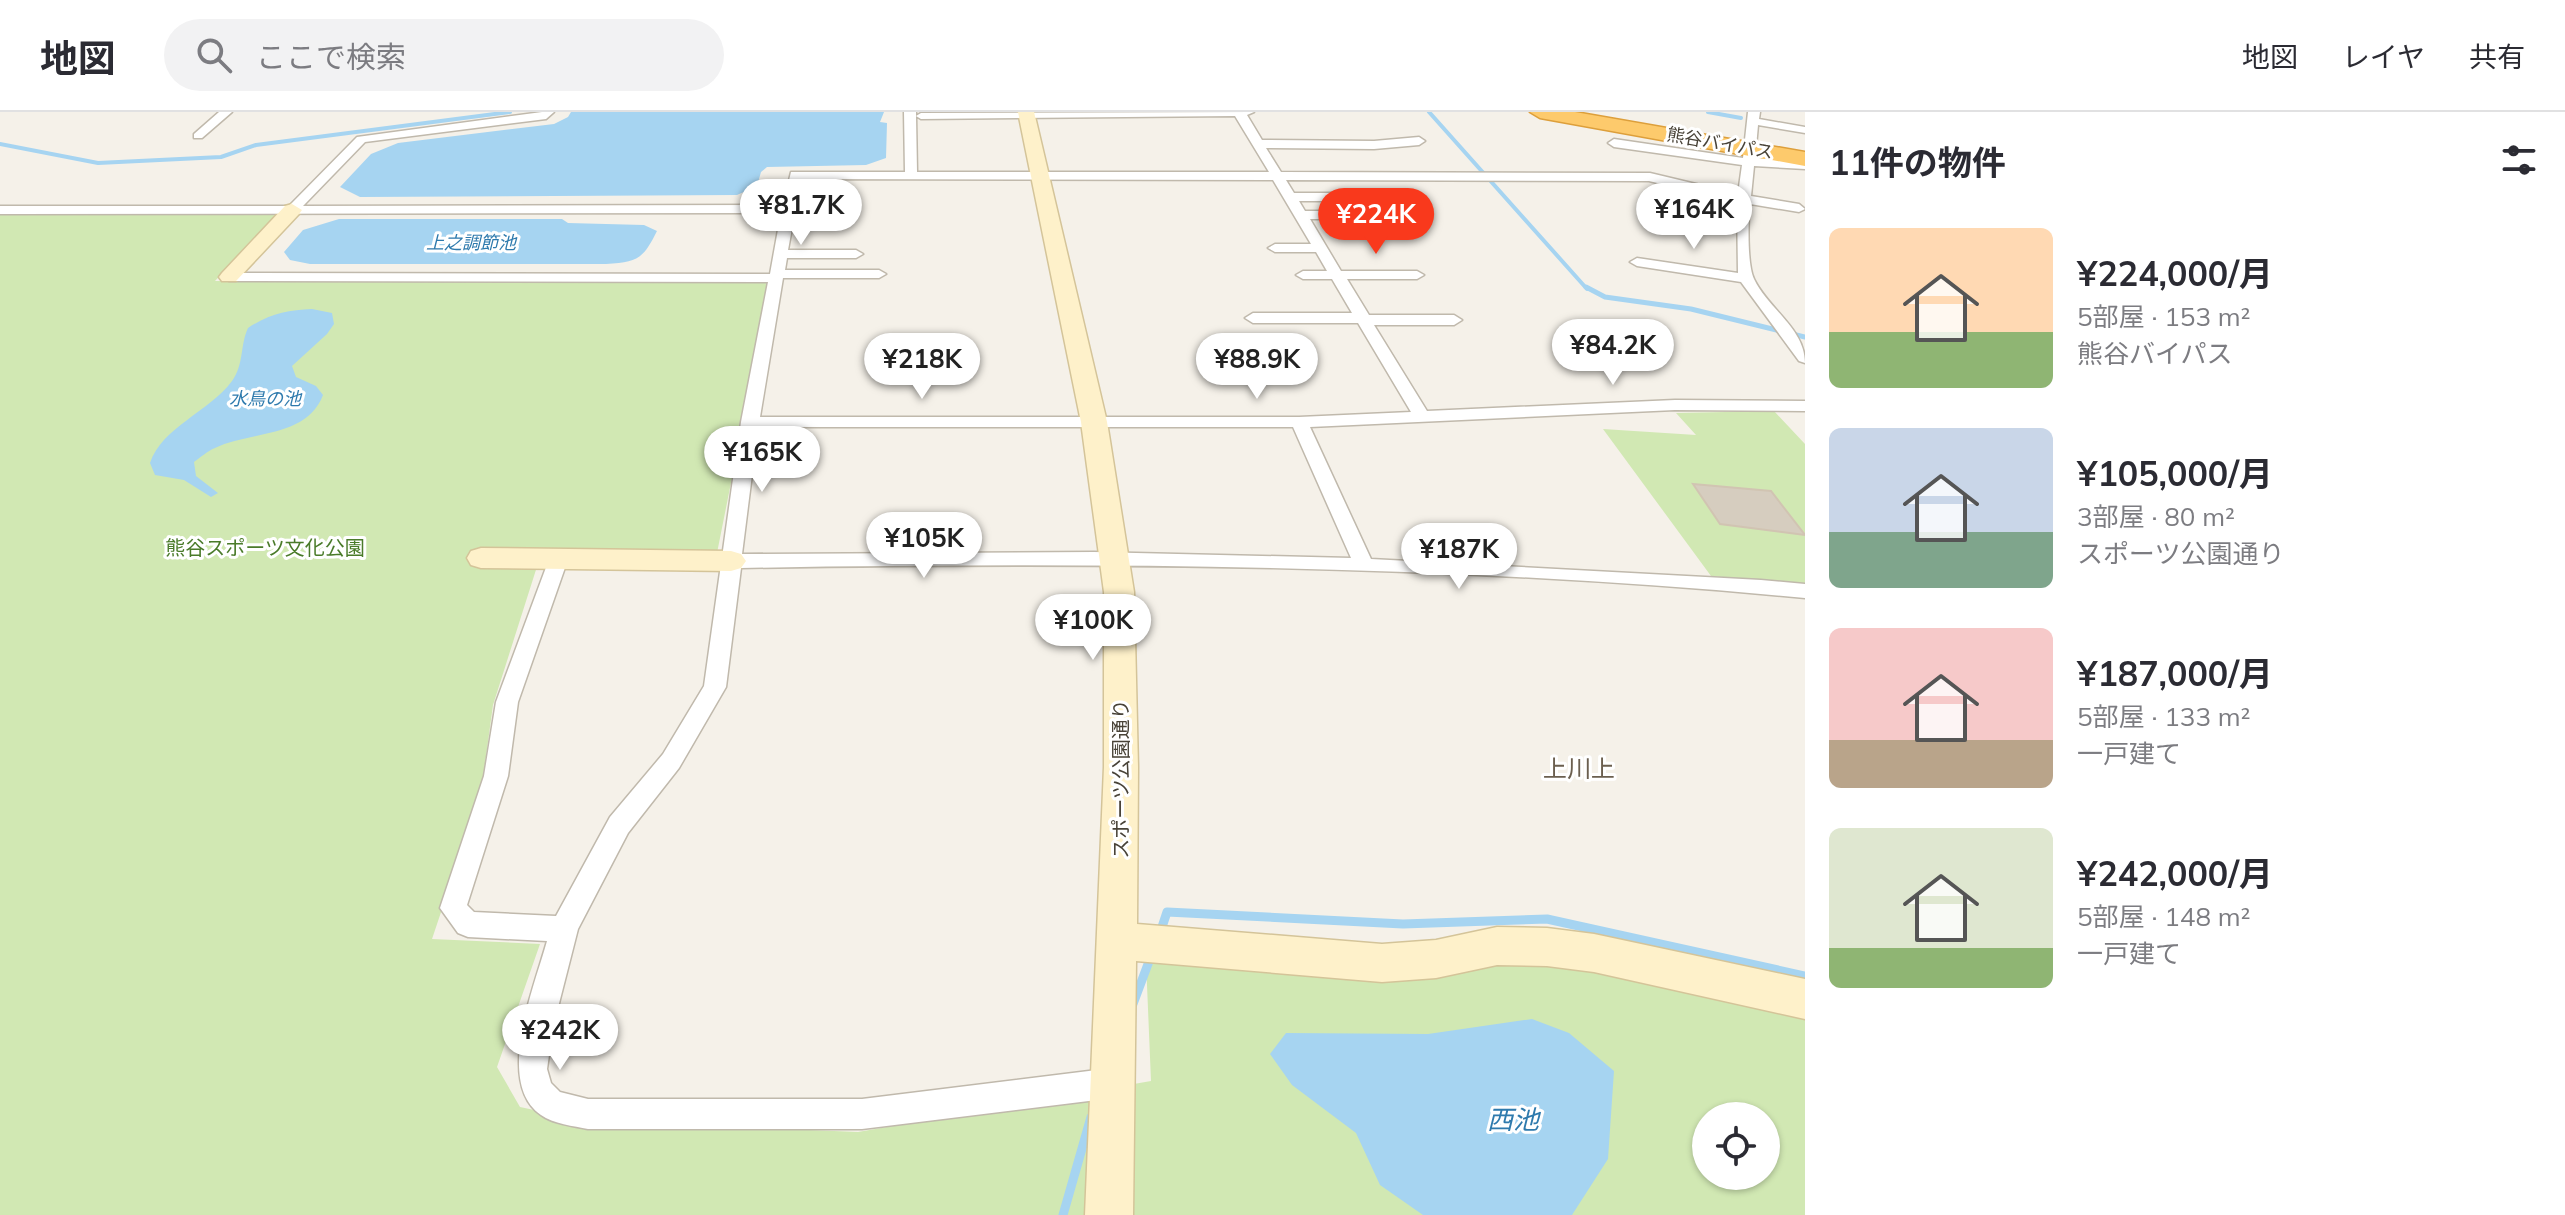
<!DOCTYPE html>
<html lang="ja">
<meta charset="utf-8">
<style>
:root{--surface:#fff;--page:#f2f2f3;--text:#2b2b33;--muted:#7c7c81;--line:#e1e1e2;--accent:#f9391c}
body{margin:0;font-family:Mulish,"Noto Sans JP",sans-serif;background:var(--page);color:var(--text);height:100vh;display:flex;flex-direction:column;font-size:30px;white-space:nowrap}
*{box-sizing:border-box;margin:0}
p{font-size:26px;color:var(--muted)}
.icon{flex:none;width:44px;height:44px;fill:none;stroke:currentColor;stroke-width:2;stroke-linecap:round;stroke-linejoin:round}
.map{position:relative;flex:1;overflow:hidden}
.side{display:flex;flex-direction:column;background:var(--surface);width:760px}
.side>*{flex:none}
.tools{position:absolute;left:1692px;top:990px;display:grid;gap:16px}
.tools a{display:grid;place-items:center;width:88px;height:88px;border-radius:50%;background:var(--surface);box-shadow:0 2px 6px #0004;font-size:40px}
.price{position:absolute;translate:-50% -68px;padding:0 18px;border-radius:28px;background:#fff;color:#222;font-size:26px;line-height:52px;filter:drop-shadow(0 2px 4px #0008)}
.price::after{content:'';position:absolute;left:50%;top:48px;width:24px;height:18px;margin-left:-12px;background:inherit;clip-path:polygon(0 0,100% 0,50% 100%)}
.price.active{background:var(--accent);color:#fff}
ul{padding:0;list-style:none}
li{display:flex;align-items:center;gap:24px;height:200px;padding:0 24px}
li span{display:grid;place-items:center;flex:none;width:224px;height:160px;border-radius:12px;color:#555}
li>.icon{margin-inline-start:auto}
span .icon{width:96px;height:96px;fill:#fffc;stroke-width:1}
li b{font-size:34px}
h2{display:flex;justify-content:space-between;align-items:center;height:96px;padding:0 24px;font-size:34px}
header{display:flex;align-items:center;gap:48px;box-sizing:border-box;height:112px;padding:0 40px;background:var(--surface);border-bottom:2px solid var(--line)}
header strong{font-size:38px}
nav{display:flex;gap:44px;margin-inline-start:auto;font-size:28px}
.search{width:560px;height:72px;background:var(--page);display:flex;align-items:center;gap:20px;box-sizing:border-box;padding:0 28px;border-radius:44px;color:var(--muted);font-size:30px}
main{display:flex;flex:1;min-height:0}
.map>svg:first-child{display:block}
.green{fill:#d1e8b3;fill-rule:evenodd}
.water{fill:#a6d4f1}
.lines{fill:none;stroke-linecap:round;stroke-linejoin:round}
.stream-far2{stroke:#a6d4f1;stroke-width:4}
.stream-far1{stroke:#a6d4f1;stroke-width:5}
.stream{stroke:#a6d4f1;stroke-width:9}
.building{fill:#d6cdbf;stroke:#d1c4b2;stroke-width:2}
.street-casing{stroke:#c0b9ac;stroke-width:3}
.secondary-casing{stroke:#d4c499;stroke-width:3}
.highway-casing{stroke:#dd9f3b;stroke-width:3}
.street{fill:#fff;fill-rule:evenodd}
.secondary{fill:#fef1ca;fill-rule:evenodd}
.highway{fill:#fdca6c;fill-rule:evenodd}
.labels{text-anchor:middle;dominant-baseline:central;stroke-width:6;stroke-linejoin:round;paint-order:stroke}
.far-street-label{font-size:18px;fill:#484237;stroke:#fff}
.far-water-label{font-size:18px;font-style:italic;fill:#2e7aad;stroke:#fff}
.park-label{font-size:20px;fill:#4a7b2a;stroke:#fff}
.street-label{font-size:20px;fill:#484237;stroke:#fff}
.quarter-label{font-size:24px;fill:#6b5f4f;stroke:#fff}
.near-water-label{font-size:26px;font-style:italic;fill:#2e7aad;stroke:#fff}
</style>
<header>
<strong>地図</strong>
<div class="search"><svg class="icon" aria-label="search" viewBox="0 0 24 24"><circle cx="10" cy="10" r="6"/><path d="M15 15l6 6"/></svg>ここで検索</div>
<nav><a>地図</a><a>レイヤ</a><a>共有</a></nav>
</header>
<main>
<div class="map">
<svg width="1805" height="1103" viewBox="0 0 1805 1103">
<rect width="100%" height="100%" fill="#f5f1e9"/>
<!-- green -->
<path class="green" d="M 0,100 L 280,100 L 215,169 L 771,170 L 717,441 L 541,442 L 493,593 L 481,681 L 432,827 L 540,832 L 497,955 L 520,995 L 586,1009 L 858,1020 L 1151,969 L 1146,849 L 1439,862 L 1536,848 L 1805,905 L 1805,1103 L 0,1103 ZM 1706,1004 L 1766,1004 L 1766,1064 L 1706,1064 Z
M 1774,299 L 1805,332 L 1805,474 L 1711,464 L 1603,317 L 1696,323 L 1676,301 Z"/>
<!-- water -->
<path class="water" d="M 571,0 L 884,0 L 880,10 L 887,11 L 886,46 L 866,53 L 767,55 L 761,60 L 757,74 L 737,83 L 360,85 L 340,75 L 371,42 L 398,31 L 554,12 L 568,5 Z
M 339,107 L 562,107 L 568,111 L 644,113 L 657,119 C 643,147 638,150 606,152 L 310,152 L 290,148 L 284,140 L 303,118 Z
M 312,197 L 332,201 L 334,212 L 327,222 L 292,254 L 296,265 L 316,274 L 323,283 C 307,326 250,319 215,336 C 207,339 200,346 194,350 L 196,364 L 218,381 L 211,385 L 184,368 L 155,363 L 150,351 C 162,315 209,300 232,269 C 244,253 240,233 248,216 C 269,202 288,198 312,197 Z
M 1532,907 L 1569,921 L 1614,959 L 1608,1047 L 1572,1103 L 1423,1103 L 1380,1073 L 1356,1021 L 1292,973 L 1270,942 L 1286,921 L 1428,922 Z"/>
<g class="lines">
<!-- stream-far2 -->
<path class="stream-far2" d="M 1429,0 L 1587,177
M 1708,0 L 1741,6
M 0,32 L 98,51 L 221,45 L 256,33 L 510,0"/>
<!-- stream-far1 -->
<path class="stream-far1" d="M 1586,175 L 1605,185 L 1691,197 L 1805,225"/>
<!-- stream -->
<path class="stream" d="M 1160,821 L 1167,800 L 1403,812 L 1547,807 L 1805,864
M 1133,892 L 1151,844
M 1063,1103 L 1091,1005"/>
</g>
<!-- building -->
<path class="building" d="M 1693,372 L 1771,379 L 1805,423 L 1720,412 Z"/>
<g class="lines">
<defs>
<path id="street" d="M 219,0 L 232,0 L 202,26 L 194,26 L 194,22 Z
M 542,0 L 554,0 L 546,7 L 365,30 L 303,94 L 783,93 L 791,60 L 905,60 L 904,0 L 916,0 L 916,4 L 921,1 L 1254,0 L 1247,3 L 1262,28 L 1374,29 L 1419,25 L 1425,29 L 1419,33 L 1374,37 L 1266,36 L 1281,60 L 1650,61 L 1738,82 L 1742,53 L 1614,35 L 1608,31 L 1614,27 L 1743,46 L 1748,0 L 1760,0 L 1759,7 L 1805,15 L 1805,21 L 1758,13 L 1755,46 L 1805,49 L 1805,57 L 1754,54 L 1751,84 L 1799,92 L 1805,97 L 1799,100 L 1750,92 C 1748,109 1747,152 1754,167 C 1768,197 1805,216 1805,251 L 1799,249 L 1741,170 L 1637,154 L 1630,150 L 1637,146 L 1738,161 L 1737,90 L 1649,69 L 1286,68 L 1294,81 L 1348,81 L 1354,85 L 1348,89 L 1299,89 L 1305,99 L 1359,99 L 1366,103 L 1359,107 L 1310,107 L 1341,159 L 1417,159 L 1424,163 L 1417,167 L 1347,167 L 1369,203 L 1454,203 L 1462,208 L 1454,213 L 1374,213 L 1427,299 L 1675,288 L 1805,289 L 1805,299 L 1675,298 L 1310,315 L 1371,447 L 1761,468 L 1805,472 L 1805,486 C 1452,452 1095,450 741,456 L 726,575 L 679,656 L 628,721 L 578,817 L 553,915 L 547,957 L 551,971 L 560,980 L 588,987 L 862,987 L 1113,956 L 1124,960 L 1128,971 L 1124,982 L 1113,986 L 862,1017 L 588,1017 C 574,1014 553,1012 541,1003 C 494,971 535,873 547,829 L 468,825 L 458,821 L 440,796 L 484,664 L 496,590 L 551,442 L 565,442 L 568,447 L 518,590 L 508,664 L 467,793 L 474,800 L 556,804 L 610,705 L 663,642 L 704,574 L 741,310 L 768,170 L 229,169 L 222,165 L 229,161 L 770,162 L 781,101 L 0,102 L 0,94 L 289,94 L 357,25 ZM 916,4 L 921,7 L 1235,4 L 1269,60 L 917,60 ZM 801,67 L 1273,68 L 1311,132 L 1275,132 L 1268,136 L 1275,140 L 1316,140 L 1327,159 L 1303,159 L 1296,163 L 1303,167 L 1332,167 L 1352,201 L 1253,201 L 1245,206 L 1253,211 L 1358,211 L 1411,300 L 1299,305 L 760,305 L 783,166 L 879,166 L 886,162 L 879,158 L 785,158 L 787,146 L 856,146 L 863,142 L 856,138 L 788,138 ZM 758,315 L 1293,315 L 1351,446 L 1094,440 L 742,442 Z"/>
<path id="secondary" d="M 1018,0 L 1034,0 L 1107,310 L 1134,480 L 1138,655 L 1137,812 L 1382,832 L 1436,828 L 1497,815 L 1547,816 L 1594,822 L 1805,867 L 1805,907 L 1594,860 L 1547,854 L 1497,853 L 1436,866 L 1382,870 L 1136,849 L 1133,1103 L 1085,1103 L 1104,655 L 1104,480 L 1081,310 Z
M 292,92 L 302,98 L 299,102 L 236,169 L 222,169 L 219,165 L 222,161 L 285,94 Z
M 481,436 L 731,439 L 741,442 L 746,449 L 741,456 L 731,459 L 481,456 L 471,453 L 467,446 L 471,439 Z"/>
<path id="highway" d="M 1530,0 L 1575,0 L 1805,40 L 1805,54 L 1540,6 Z"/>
</defs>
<!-- street casing -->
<use href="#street" class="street-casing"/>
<!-- secondary casing -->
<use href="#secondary" class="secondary-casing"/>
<!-- highway casing -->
<use href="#highway" class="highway-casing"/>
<!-- street -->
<use href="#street" class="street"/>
<!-- secondary -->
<use href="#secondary" class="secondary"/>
<!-- highway -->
<use href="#highway" class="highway"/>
</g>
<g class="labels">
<!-- far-street labels -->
<g class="far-street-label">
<text transform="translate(1720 31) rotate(10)">熊谷バイパス</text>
</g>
<!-- far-water labels -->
<g class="far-water-label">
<text x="471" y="130">上之調節池</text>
<text x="265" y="286">水鳥の池</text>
</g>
<!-- park labels -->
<g class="park-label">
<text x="265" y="435">熊谷スポーツ文化公園</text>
</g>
<!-- street labels -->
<g class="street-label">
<text transform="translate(1120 667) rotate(-90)">スポーツ公園通り</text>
</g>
<!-- quarter labels -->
<g class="quarter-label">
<text x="1579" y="656">上川上</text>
</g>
<!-- near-water labels -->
<g class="near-water-label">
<text x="1513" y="1007">西池</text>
</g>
</g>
</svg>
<div class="tools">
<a><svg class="icon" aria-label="locate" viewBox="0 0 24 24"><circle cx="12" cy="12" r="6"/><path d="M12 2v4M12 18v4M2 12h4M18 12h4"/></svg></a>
</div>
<b class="price" style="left:801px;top:135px">¥81.7K</b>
<b class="price" style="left:1694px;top:139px">¥164K</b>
<b class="price active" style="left:1376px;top:144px">¥224K</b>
<b class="price" style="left:1613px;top:275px">¥84.2K</b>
<b class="price" style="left:922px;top:289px">¥218K</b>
<b class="price" style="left:1257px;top:289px">¥88.9K</b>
<b class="price" style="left:762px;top:382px">¥165K</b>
<b class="price" style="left:924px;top:468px">¥105K</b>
<b class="price" style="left:1459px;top:479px">¥187K</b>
<b class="price" style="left:1093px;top:550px">¥100K</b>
<b class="price" style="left:560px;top:960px">¥242K</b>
</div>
<section class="side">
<h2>11件の物件<svg class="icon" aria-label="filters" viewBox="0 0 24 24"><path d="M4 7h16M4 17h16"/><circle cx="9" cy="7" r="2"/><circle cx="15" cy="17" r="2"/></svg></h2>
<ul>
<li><span style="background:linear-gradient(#ffd9b3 65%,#8fb573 0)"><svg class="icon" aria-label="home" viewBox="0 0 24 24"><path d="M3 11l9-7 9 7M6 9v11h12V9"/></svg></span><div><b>¥224,000/月</b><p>5部屋 · 153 m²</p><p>熊谷バイパス</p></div></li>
<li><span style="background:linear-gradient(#c9d6e8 65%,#7fa58c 0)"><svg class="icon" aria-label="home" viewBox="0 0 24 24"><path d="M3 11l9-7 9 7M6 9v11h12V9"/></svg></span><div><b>¥105,000/月</b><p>3部屋 · 80 m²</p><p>スポーツ公園通り</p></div></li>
<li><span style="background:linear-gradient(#f6c9c9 70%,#b9a48a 0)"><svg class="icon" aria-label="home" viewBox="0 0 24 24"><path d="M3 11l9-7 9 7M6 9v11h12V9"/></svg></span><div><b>¥187,000/月</b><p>5部屋 · 133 m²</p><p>一戸建て</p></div></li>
<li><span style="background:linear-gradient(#dfe7d0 75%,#8fb573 0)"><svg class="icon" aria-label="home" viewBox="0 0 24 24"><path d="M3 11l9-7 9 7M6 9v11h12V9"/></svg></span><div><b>¥242,000/月</b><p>5部屋 · 148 m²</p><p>一戸建て</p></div></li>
</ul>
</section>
</main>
